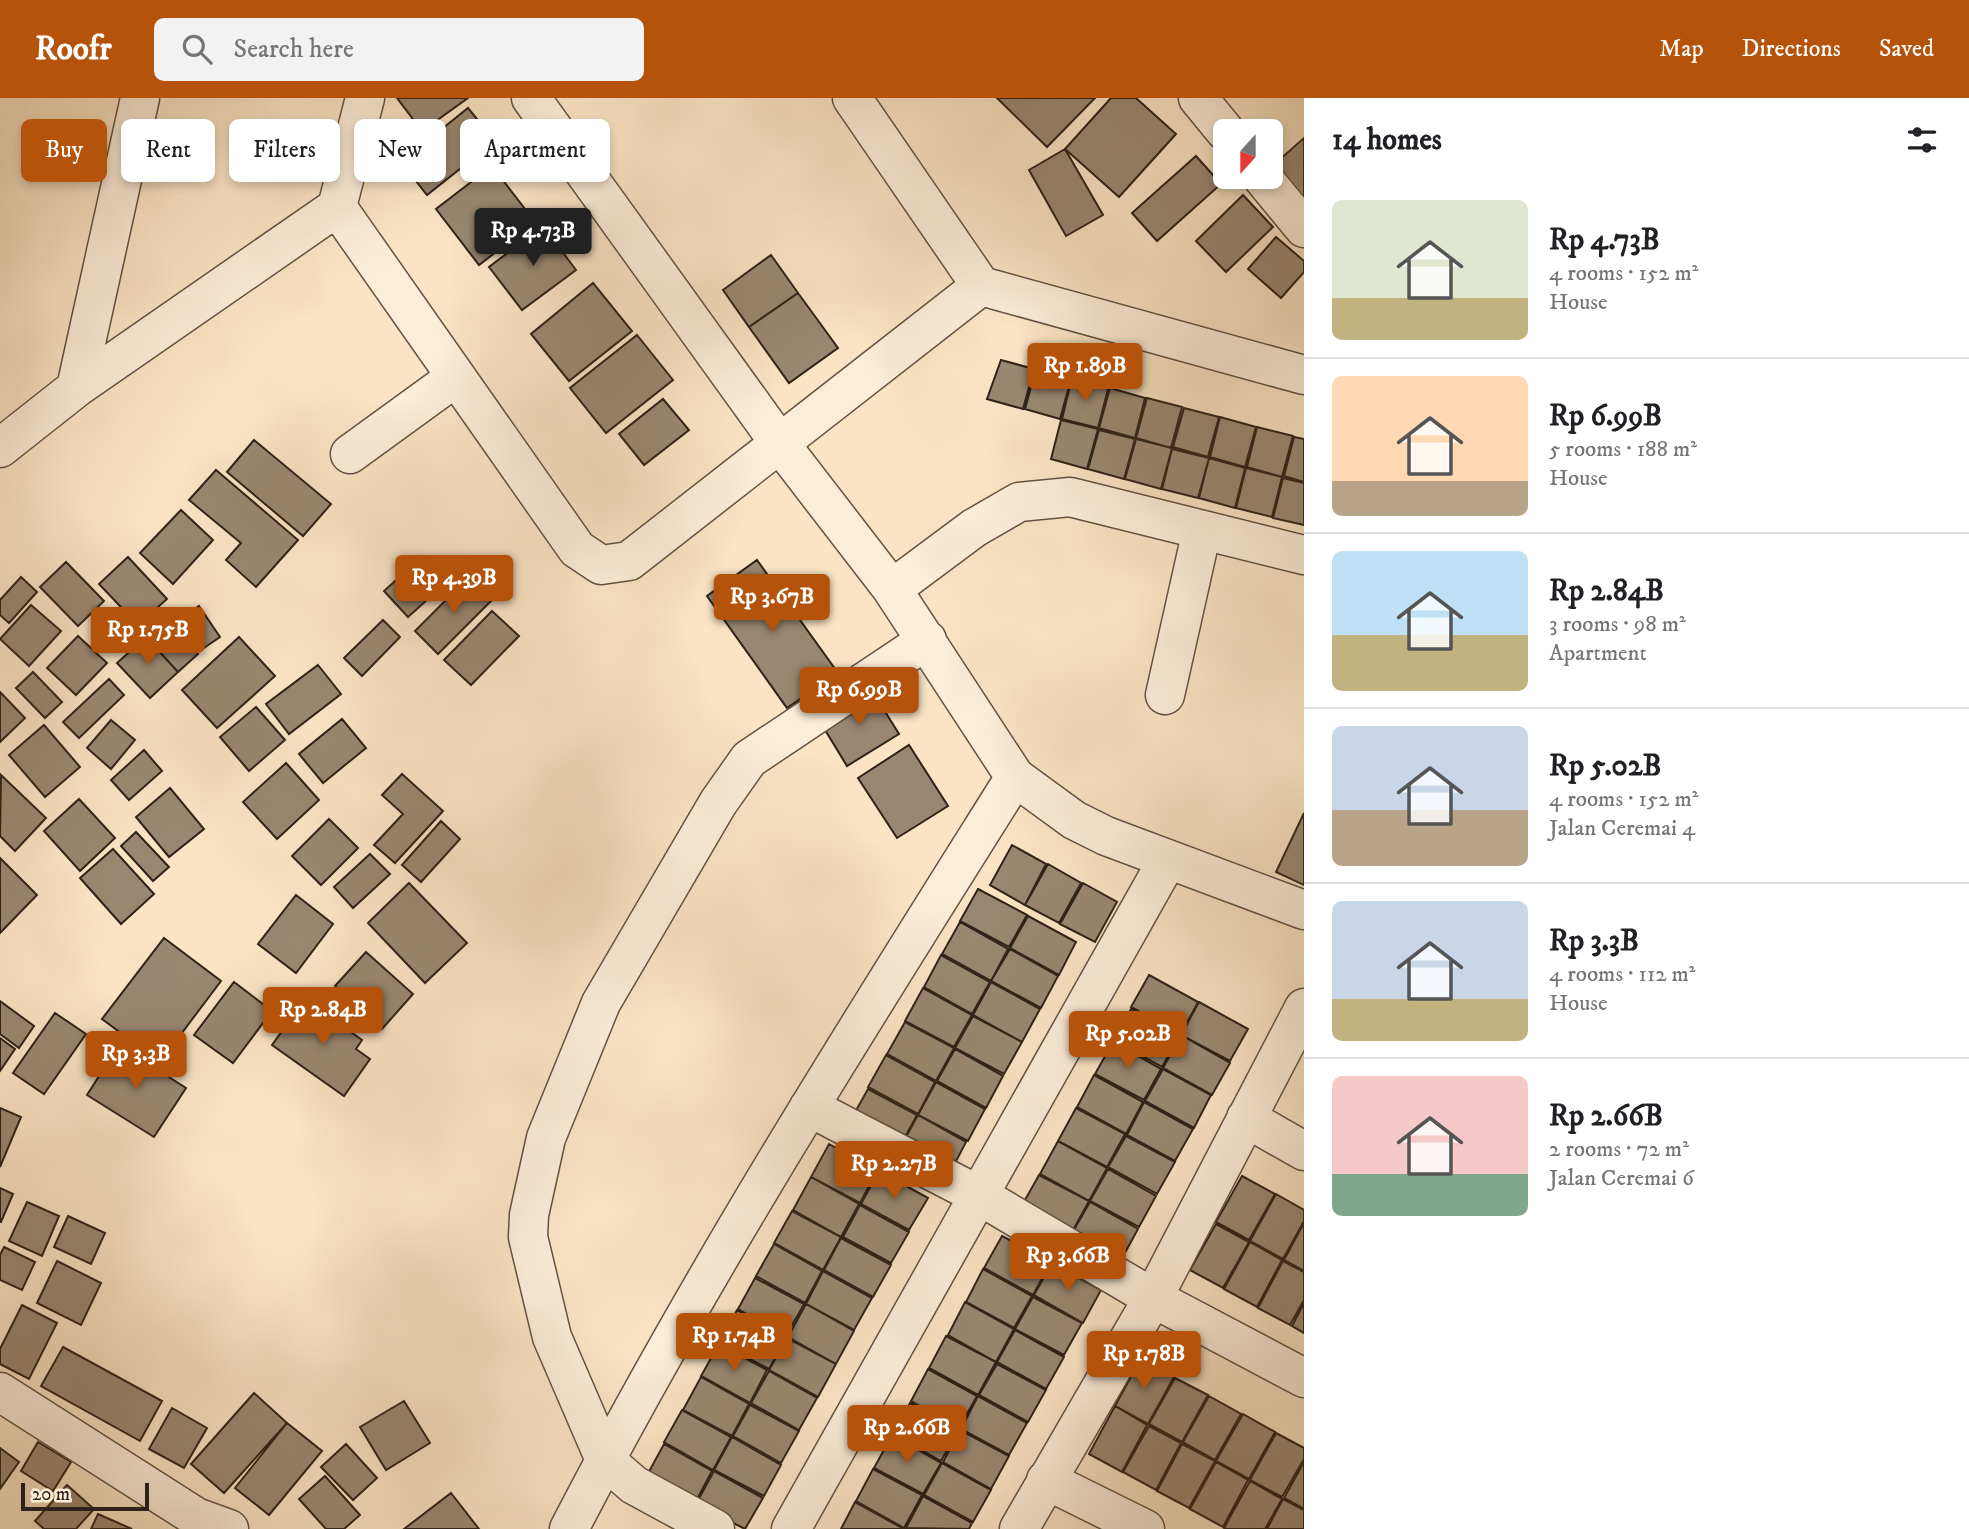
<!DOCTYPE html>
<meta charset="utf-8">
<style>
:root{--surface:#fff;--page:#f2f2f2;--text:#202124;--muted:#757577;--line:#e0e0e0;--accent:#b45309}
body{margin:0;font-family:"IM FELL DW Pica",serif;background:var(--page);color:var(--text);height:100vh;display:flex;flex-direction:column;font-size:26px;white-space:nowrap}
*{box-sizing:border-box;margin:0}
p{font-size:23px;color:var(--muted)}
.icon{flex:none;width:38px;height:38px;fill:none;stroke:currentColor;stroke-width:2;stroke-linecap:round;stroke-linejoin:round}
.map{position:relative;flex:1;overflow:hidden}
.side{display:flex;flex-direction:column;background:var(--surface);width:665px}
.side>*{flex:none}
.banner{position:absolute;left:21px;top:21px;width:665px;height:63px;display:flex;gap:14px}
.needle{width:46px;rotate:201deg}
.fabs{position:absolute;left:1213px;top:21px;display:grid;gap:14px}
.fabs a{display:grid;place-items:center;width:70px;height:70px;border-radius:10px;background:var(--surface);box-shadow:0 4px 10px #0003;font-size:35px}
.scale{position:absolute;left:21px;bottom:18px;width:128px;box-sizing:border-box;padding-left:7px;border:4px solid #2f2218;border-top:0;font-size:19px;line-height:24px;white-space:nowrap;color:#2f2218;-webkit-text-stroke:5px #fcedd9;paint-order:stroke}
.price{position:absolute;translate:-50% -60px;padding:0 16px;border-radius:7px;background:var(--accent);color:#fff;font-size:23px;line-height:46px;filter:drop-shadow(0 2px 4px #0008)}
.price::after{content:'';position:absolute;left:50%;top:42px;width:21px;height:16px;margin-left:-10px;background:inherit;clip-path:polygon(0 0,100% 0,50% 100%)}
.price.current{background:#222;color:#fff}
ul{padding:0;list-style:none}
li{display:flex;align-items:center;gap:21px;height:175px;padding:0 28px}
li+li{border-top:2px solid var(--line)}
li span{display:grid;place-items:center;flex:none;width:196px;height:140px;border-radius:10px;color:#555}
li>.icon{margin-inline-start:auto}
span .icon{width:84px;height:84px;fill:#fffc;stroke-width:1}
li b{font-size:30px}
h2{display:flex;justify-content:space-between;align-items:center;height:84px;padding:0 28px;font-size:30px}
.pill{padding:0 24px;border-radius:10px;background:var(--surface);box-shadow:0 4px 10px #0003;font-size:24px;line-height:63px}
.pill.current{background:var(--accent);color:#fff}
header{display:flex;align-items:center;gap:42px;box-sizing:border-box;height:98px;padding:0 35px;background:var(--accent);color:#fff}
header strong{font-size:33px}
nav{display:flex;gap:38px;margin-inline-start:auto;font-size:24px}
.search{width:490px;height:63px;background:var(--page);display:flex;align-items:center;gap:18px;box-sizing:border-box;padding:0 24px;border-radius:10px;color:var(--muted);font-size:26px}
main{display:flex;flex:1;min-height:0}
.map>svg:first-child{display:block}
.building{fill:#998771;stroke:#2f2218;stroke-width:2}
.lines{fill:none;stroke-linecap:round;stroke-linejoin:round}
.minor-casing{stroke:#625243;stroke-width:41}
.minor{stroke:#fcedd9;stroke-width:38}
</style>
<header>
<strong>Roofr</strong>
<div class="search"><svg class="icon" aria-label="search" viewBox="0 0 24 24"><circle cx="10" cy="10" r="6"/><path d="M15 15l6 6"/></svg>Search here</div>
<nav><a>Map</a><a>Directions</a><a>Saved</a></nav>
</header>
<main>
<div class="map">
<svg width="1304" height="1431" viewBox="0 0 1304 1431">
<rect width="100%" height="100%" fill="#fae4c4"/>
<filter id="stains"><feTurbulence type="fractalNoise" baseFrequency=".00286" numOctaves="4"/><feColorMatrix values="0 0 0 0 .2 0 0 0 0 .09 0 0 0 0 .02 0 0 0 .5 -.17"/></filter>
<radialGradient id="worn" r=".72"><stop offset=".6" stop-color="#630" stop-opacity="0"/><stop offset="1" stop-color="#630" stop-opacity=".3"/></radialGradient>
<!-- building -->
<path class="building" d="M 397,0 L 468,0 L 422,33 Z
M 997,0 L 1095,0 L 1047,49 Z
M 1111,0 L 1136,0 L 1176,36 L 1119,99 L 1065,51 Z
M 468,10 L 495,43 L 427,97 L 401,64 Z
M 1304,40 L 1304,110 L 1270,70 Z
M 1065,51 L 1103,117 L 1066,138 L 1029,72 Z
M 1196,58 L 1221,86 L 1157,143 L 1132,115 Z
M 492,68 L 535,124 L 479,167 L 436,111 Z
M 1243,97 L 1273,129 L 1226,174 L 1196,143 Z
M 543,128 L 576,172 L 522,212 L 489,169 Z
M 1276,139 L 1304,163 L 1304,174 L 1281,200 L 1248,171 Z
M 771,157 L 798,195 L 749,229 L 723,192 Z
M 593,185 L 632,233 L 569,283 L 531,236 Z
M 798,195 L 838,250 L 789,285 L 749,229 Z
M 637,237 L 673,282 L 606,335 L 570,290 Z
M 1001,262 L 1034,271 L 1023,311 L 987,301 Z
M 1036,271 L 1071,281 L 1060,321 L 1025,311 Z
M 1072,280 L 1108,291 L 1098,330 L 1062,321 Z
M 1110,290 L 1145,300 L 1135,340 L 1099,330 Z
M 1147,300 L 1182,309 L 1171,350 L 1136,340 Z
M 663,301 L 689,332 L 644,367 L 619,336 Z
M 1184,310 L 1219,319 L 1208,359 L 1173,349 Z
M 1220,319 L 1256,329 L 1245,369 L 1210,359 Z
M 1061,322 L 1098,331 L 1087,371 L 1051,361 Z
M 1257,329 L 1293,338 L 1282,379 L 1247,369 Z
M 1099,332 L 1135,341 L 1124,381 L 1088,371 Z
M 1294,339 L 1304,341 L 1304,384 L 1284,378 Z
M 1136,341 L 1172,350 L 1161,391 L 1125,381 Z
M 254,342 L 331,406 L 303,438 L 227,374 Z
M 1172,351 L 1209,360 L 1198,400 L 1162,391 Z
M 1209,360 L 1245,370 L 1235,410 L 1199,400 Z
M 1246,370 L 1282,379 L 1272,419 L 1236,410 Z
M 216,372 L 298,442 L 256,489 L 226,462 L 241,445 L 189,402 Z
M 1283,380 L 1304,385 L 1304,427 L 1273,420 Z
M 181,412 L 213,442 L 173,486 L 140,455 Z
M 423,458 L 447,484 L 408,519 L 384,493 Z
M 128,459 L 167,501 L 138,527 L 99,486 Z
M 757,462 L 838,575 L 787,610 L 707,498 Z
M 66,464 L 104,503 L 78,528 L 40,489 Z
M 470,478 L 493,501 L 438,556 L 415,533 Z
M 21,479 L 37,494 L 9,525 L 0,517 L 0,502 Z
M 31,507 L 61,533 L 29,568 L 0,541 Z
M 199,508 L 220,539 L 201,552 L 179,522 Z
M 492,513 L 519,538 L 471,587 L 444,562 Z
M 166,521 L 198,556 L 178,574 L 146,539 Z
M 383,522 L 400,539 L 362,578 L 344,560 Z
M 78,538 L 107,565 L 76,597 L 47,570 Z
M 146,539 L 178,574 L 150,600 L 117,565 Z
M 239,539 L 275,578 L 217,630 L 182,592 Z
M 318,567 L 341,596 L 289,636 L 266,606 Z
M 33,574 L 62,604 L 45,620 L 16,590 Z
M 109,581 L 124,597 L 79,640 L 63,624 Z
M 871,591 L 899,636 L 847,668 L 819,622 Z
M 0,594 L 25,620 L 0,644 Z
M 256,609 L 285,642 L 249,673 L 220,639 Z
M 342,621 L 366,650 L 323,685 L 299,656 Z
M 111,622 L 135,642 L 111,671 L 87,650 Z
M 44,627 L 80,669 L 45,699 L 9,657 Z
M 909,647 L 948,708 L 897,740 L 858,680 Z
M 144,652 L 162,673 L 129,702 L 111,682 Z
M 286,665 L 319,702 L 277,741 L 243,704 Z
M 402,676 L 443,713 L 395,765 L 374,747 L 403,716 L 382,697 Z
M 1,677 L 46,720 L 15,753 L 0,738 Z
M 170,690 L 204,731 L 169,759 L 136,719 Z
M 79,701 L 115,740 L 80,773 L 44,733 Z
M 1304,715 L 1304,787 L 1276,774 Z
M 329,721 L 358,750 L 321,787 L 292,758 Z
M 441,723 L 460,741 L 421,784 L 402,767 Z
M 136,734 L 169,769 L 153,783 L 121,748 Z
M 1012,747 L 1046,766 L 1025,807 L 990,787 Z
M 113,751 L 154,796 L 121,826 L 80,780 Z
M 370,756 L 390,776 L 353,810 L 334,789 Z
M 0,760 L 37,797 L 0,835 Z
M 1048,766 L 1081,785 L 1059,825 L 1025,807 Z
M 409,785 L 467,845 L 425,885 L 368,825 Z
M 1083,785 L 1117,804 L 1095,844 L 1060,826 Z
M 978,791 L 1027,817 L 1009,849 L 960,823 Z
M 296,797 L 333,826 L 296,875 L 258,846 Z
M 1028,818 L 1076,844 L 1059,877 L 1010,850 Z
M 960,824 L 1008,851 L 991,883 L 942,856 Z
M 164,840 L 221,883 L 160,964 L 102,921 Z
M 1010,851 L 1058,878 L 1041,910 L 991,883 Z
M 366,854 L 413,896 L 382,931 L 335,888 Z
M 941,857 L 990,884 L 972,916 L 924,889 Z
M 1149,877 L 1198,904 L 1181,936 L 1131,909 Z
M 234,884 L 272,913 L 233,965 L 194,937 Z
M 991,884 L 1040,911 L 1022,944 L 973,917 Z
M 923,890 L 972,917 L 954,949 L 905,923 Z
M 305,901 L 362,942 L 356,951 L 370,961 L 344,998 L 272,947 Z
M 0,903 L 34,928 L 19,950 L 0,936 Z
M 1199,904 L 1248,931 L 1230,963 L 1181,937 Z
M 1131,911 L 1180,937 L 1162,969 L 1113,942 Z
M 55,915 L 86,936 L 44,996 L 13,975 Z
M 973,918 L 1022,944 L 1004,976 L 955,950 Z
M 905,924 L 954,950 L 936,983 L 887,956 Z
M 1181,937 L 1230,965 L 1212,997 L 1163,970 Z
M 0,940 L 15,951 L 0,973 Z
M 1113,944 L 1161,971 L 1144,1002 L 1095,976 Z
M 119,947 L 186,990 L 154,1039 L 87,997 Z
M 955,951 L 1003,978 L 986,1010 L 937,983 Z
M 886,957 L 935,984 L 918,1016 L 868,989 Z
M 1163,971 L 1211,997 L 1194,1030 L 1145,1003 Z
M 1094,977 L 1143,1004 L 1126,1036 L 1077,1009 Z
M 936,984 L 985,1011 L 968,1043 L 918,1017 Z
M 868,991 L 917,1017 L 899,1050 L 850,1023 Z
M 1144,1004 L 1193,1031 L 1175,1063 L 1127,1037 Z
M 0,1010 L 21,1019 L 0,1069 Z
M 1076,1010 L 1125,1036 L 1107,1069 L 1058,1043 Z
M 918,1017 L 966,1044 L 949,1077 L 900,1050 Z
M 1126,1038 L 1175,1064 L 1157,1096 L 1108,1069 Z
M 1058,1043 L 1107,1070 L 1089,1103 L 1040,1076 Z
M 829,1046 L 877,1073 L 860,1105 L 811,1079 Z
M 1108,1071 L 1156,1098 L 1139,1129 L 1090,1103 Z
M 879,1073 L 928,1100 L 909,1132 L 861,1106 Z
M 1039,1077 L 1089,1103 L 1071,1136 L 1021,1109 Z
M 1242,1078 L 1275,1096 L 1249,1142 L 1216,1124 Z
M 811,1079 L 859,1106 L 841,1139 L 793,1112 Z
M 0,1090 L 13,1096 L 1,1124 L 0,1124 Z
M 1276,1096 L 1304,1112 L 1304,1123 L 1283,1161 L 1250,1143 Z
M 27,1104 L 59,1118 L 42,1158 L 9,1143 Z
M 1090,1104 L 1138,1131 L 1120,1164 L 1071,1137 Z
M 860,1107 L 909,1134 L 891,1165 L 843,1139 Z
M 792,1113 L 841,1139 L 823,1172 L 774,1145 Z
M 68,1118 L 105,1135 L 91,1166 L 54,1149 Z
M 1304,1125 L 1304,1173 L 1284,1162 Z
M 1216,1126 L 1249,1144 L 1223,1190 L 1190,1172 Z
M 1002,1138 L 1051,1164 L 1033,1197 L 984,1170 Z
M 841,1140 L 891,1167 L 873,1199 L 824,1172 Z
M 1250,1144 L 1282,1162 L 1257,1209 L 1224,1191 Z
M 774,1146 L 822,1173 L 805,1205 L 756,1178 Z
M 4,1149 L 35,1164 L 22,1192 L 0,1182 L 0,1157 Z
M 57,1163 L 101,1185 L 81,1227 L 37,1205 Z
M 1283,1163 L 1304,1174 L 1304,1202 L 1290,1227 L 1258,1210 Z
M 1052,1165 L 1101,1192 L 1083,1225 L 1034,1197 Z
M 983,1171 L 1032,1198 L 1014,1230 L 966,1204 Z
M 823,1173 L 872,1200 L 854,1232 L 806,1206 Z
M 755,1180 L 804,1206 L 786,1238 L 738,1211 Z
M 1033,1199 L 1082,1225 L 1064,1257 L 1015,1231 Z
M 965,1204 L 1014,1231 L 996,1264 L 948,1237 Z
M 1304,1205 L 1304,1235 L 1292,1228 Z
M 806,1206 L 854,1233 L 836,1266 L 788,1239 Z
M 22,1207 L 57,1225 L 29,1281 L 0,1266 L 0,1251 Z
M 737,1212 L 786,1240 L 769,1271 L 719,1245 Z
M 1015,1232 L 1064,1259 L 1046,1291 L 997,1264 Z
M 946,1238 L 996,1264 L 978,1297 L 929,1270 Z
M 787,1240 L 836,1266 L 818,1299 L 769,1272 Z
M 719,1246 L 767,1272 L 750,1305 L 701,1278 Z
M 63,1249 L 162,1303 L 140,1343 L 41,1288 Z
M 1141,1260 L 1174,1279 L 1148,1326 L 1115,1308 Z
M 997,1266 L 1046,1292 L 1028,1324 L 979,1297 Z
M 928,1271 L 977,1298 L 959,1330 L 911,1303 Z
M 769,1273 L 817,1300 L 799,1332 L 751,1305 Z
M 701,1279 L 749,1306 L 732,1338 L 683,1312 Z
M 1175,1280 L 1208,1297 L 1182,1344 L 1149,1326 Z
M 254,1295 L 287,1325 L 224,1395 L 191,1366 Z
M 978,1298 L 1027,1325 L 1009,1357 L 961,1331 Z
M 1209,1298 L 1241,1316 L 1215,1362 L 1183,1344 Z
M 404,1303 L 430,1345 L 386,1372 L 360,1329 Z
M 910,1305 L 959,1331 L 941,1363 L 893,1336 Z
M 750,1307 L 799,1333 L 781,1365 L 733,1338 Z
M 1115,1308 L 1147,1327 L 1122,1374 L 1089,1356 Z
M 172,1310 L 207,1330 L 184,1370 L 149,1351 Z
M 682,1312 L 731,1339 L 713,1372 L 664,1344 Z
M 1243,1316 L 1275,1334 L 1249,1381 L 1216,1363 Z
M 287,1325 L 322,1353 L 269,1417 L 235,1390 Z
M 1149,1328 L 1181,1345 L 1156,1392 L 1123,1374 Z
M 960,1332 L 1009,1358 L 991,1391 L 943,1364 Z
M 1276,1335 L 1304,1350 L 1304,1361 L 1282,1399 L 1250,1382 Z
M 892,1337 L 941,1365 L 923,1396 L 874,1370 Z
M 732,1339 L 781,1367 L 764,1398 L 714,1372 Z
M 38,1344 L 71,1364 L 53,1393 L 21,1373 Z
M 346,1346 L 377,1380 L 353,1402 L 321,1369 Z
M 664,1346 L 712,1373 L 695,1405 L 646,1379 Z
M 1182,1346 L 1215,1363 L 1189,1410 L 1157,1393 Z
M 0,1350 L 19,1364 L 0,1391 Z
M 1216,1364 L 1248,1382 L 1223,1429 L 1190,1411 Z
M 1304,1364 L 1304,1411 L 1284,1400 Z
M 942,1365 L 991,1392 L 973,1424 L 924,1397 Z
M 873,1371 L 922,1397 L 904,1430 L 856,1403 Z
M 714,1373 L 763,1400 L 745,1431 L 696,1406 Z
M 325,1378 L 360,1417 L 344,1431 L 326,1431 L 299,1401 Z
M 1250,1383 L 1282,1401 L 1265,1431 L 1227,1431 L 1224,1430 Z
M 67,1387 L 94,1411 L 76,1431 L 44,1431 L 35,1423 Z
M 451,1395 L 479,1431 L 404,1431 Z
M 923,1398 L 972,1425 L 969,1431 L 906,1430 Z
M 1283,1401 L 1304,1412 L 1304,1431 L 1267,1431 Z
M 855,1404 L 904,1431 L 841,1431 Z
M 98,1416 L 132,1431 L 91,1431 Z"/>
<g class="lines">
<defs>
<path id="minor" d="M 531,0 L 781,347 L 892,491 L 1015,679 L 1074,722 L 1106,738 L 1304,812
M 852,0 L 981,188 L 1304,277
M 1198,0 L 1225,33
M 1262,79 L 1304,130
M 337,109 L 577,451 L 601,467 L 629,463 L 981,188
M 76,290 L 140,0
M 0,350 L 76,290 L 337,109 L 365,0
M 350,356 L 456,279
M 892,491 L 974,430 L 1019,404 L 1070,399 L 1304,457
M 1165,597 L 1202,432
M 809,1009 L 980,1098 L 1153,1200 L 1304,1280
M 1246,1020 L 1304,1053
M 0,1294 L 196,1419 L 229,1431
M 1046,1382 L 1145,1431
M 569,1431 C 703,1172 860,926 1015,679
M 715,1431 L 634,1387 L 605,1362 L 552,1239 L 528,1139 L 529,1117 L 546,1040 L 601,905 L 718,705 L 749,661 L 927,542
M 791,1431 L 1168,761
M 1019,1431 L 1153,1200 L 1304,910"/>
</defs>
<!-- minor casing -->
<use href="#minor" class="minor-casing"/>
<!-- minor -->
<use href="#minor" class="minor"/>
</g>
<rect width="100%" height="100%" filter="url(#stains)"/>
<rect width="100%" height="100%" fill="url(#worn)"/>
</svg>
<div class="fabs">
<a><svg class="needle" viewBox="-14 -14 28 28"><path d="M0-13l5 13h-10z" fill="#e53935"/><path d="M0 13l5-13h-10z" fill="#757577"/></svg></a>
</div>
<div class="scale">20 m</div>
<b class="price current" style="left:533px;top:170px">Rp 4.73B</b>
<b class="price" style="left:1085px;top:305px">Rp 1.89B</b>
<b class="price" style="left:454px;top:517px">Rp 4.39B</b>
<b class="price" style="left:772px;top:536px">Rp 3.67B</b>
<b class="price" style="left:148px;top:569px">Rp 1.75B</b>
<b class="price" style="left:859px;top:629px">Rp 6.99B</b>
<b class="price" style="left:323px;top:949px">Rp 2.84B</b>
<b class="price" style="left:1128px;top:973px">Rp 5.02B</b>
<b class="price" style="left:136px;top:993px">Rp 3.3B</b>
<b class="price" style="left:894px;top:1103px">Rp 2.27B</b>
<b class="price" style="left:1068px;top:1195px">Rp 3.66B</b>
<b class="price" style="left:734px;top:1275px">Rp 1.74B</b>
<b class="price" style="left:1144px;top:1293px">Rp 1.78B</b>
<b class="price" style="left:907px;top:1367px">Rp 2.66B</b>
<div class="banner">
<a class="pill current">Buy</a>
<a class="pill">Rent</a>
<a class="pill">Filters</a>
<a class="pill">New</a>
<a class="pill">Apartment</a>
</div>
</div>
<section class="side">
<h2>14 homes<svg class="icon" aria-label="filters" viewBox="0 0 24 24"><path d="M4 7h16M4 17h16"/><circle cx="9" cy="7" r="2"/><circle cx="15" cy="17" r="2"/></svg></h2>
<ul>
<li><span style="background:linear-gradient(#dfe7d0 70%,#c2b280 0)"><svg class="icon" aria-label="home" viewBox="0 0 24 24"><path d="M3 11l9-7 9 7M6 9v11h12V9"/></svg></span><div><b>Rp 4.73B</b><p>4 rooms · 152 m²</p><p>House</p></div></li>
<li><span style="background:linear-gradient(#ffd9b3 75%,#b9a48a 0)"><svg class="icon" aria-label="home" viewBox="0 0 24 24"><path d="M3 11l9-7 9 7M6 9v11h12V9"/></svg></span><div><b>Rp 6.99B</b><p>5 rooms · 188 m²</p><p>House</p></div></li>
<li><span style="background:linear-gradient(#bfe0f5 60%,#c2b280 0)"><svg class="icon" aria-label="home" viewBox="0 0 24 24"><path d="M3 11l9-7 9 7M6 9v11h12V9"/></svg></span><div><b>Rp 2.84B</b><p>3 rooms · 98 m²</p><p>Apartment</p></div></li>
<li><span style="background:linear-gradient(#c9d6e8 60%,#b9a48a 0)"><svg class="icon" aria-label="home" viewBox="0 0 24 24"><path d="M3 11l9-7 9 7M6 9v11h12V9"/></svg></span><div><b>Rp 5.02B</b><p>4 rooms · 152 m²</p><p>Jalan Ceremai 4</p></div></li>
<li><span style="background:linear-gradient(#c9d6e8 70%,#c2b280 0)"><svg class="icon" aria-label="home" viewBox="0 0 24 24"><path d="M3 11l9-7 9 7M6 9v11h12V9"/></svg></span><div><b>Rp 3.3B</b><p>4 rooms · 112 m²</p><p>House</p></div></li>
<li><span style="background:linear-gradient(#f6c9c9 70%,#7fa58c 0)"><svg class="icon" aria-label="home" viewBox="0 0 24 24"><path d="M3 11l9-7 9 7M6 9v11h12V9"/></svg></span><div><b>Rp 2.66B</b><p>2 rooms · 72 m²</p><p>Jalan Ceremai 6</p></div></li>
</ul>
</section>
</main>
